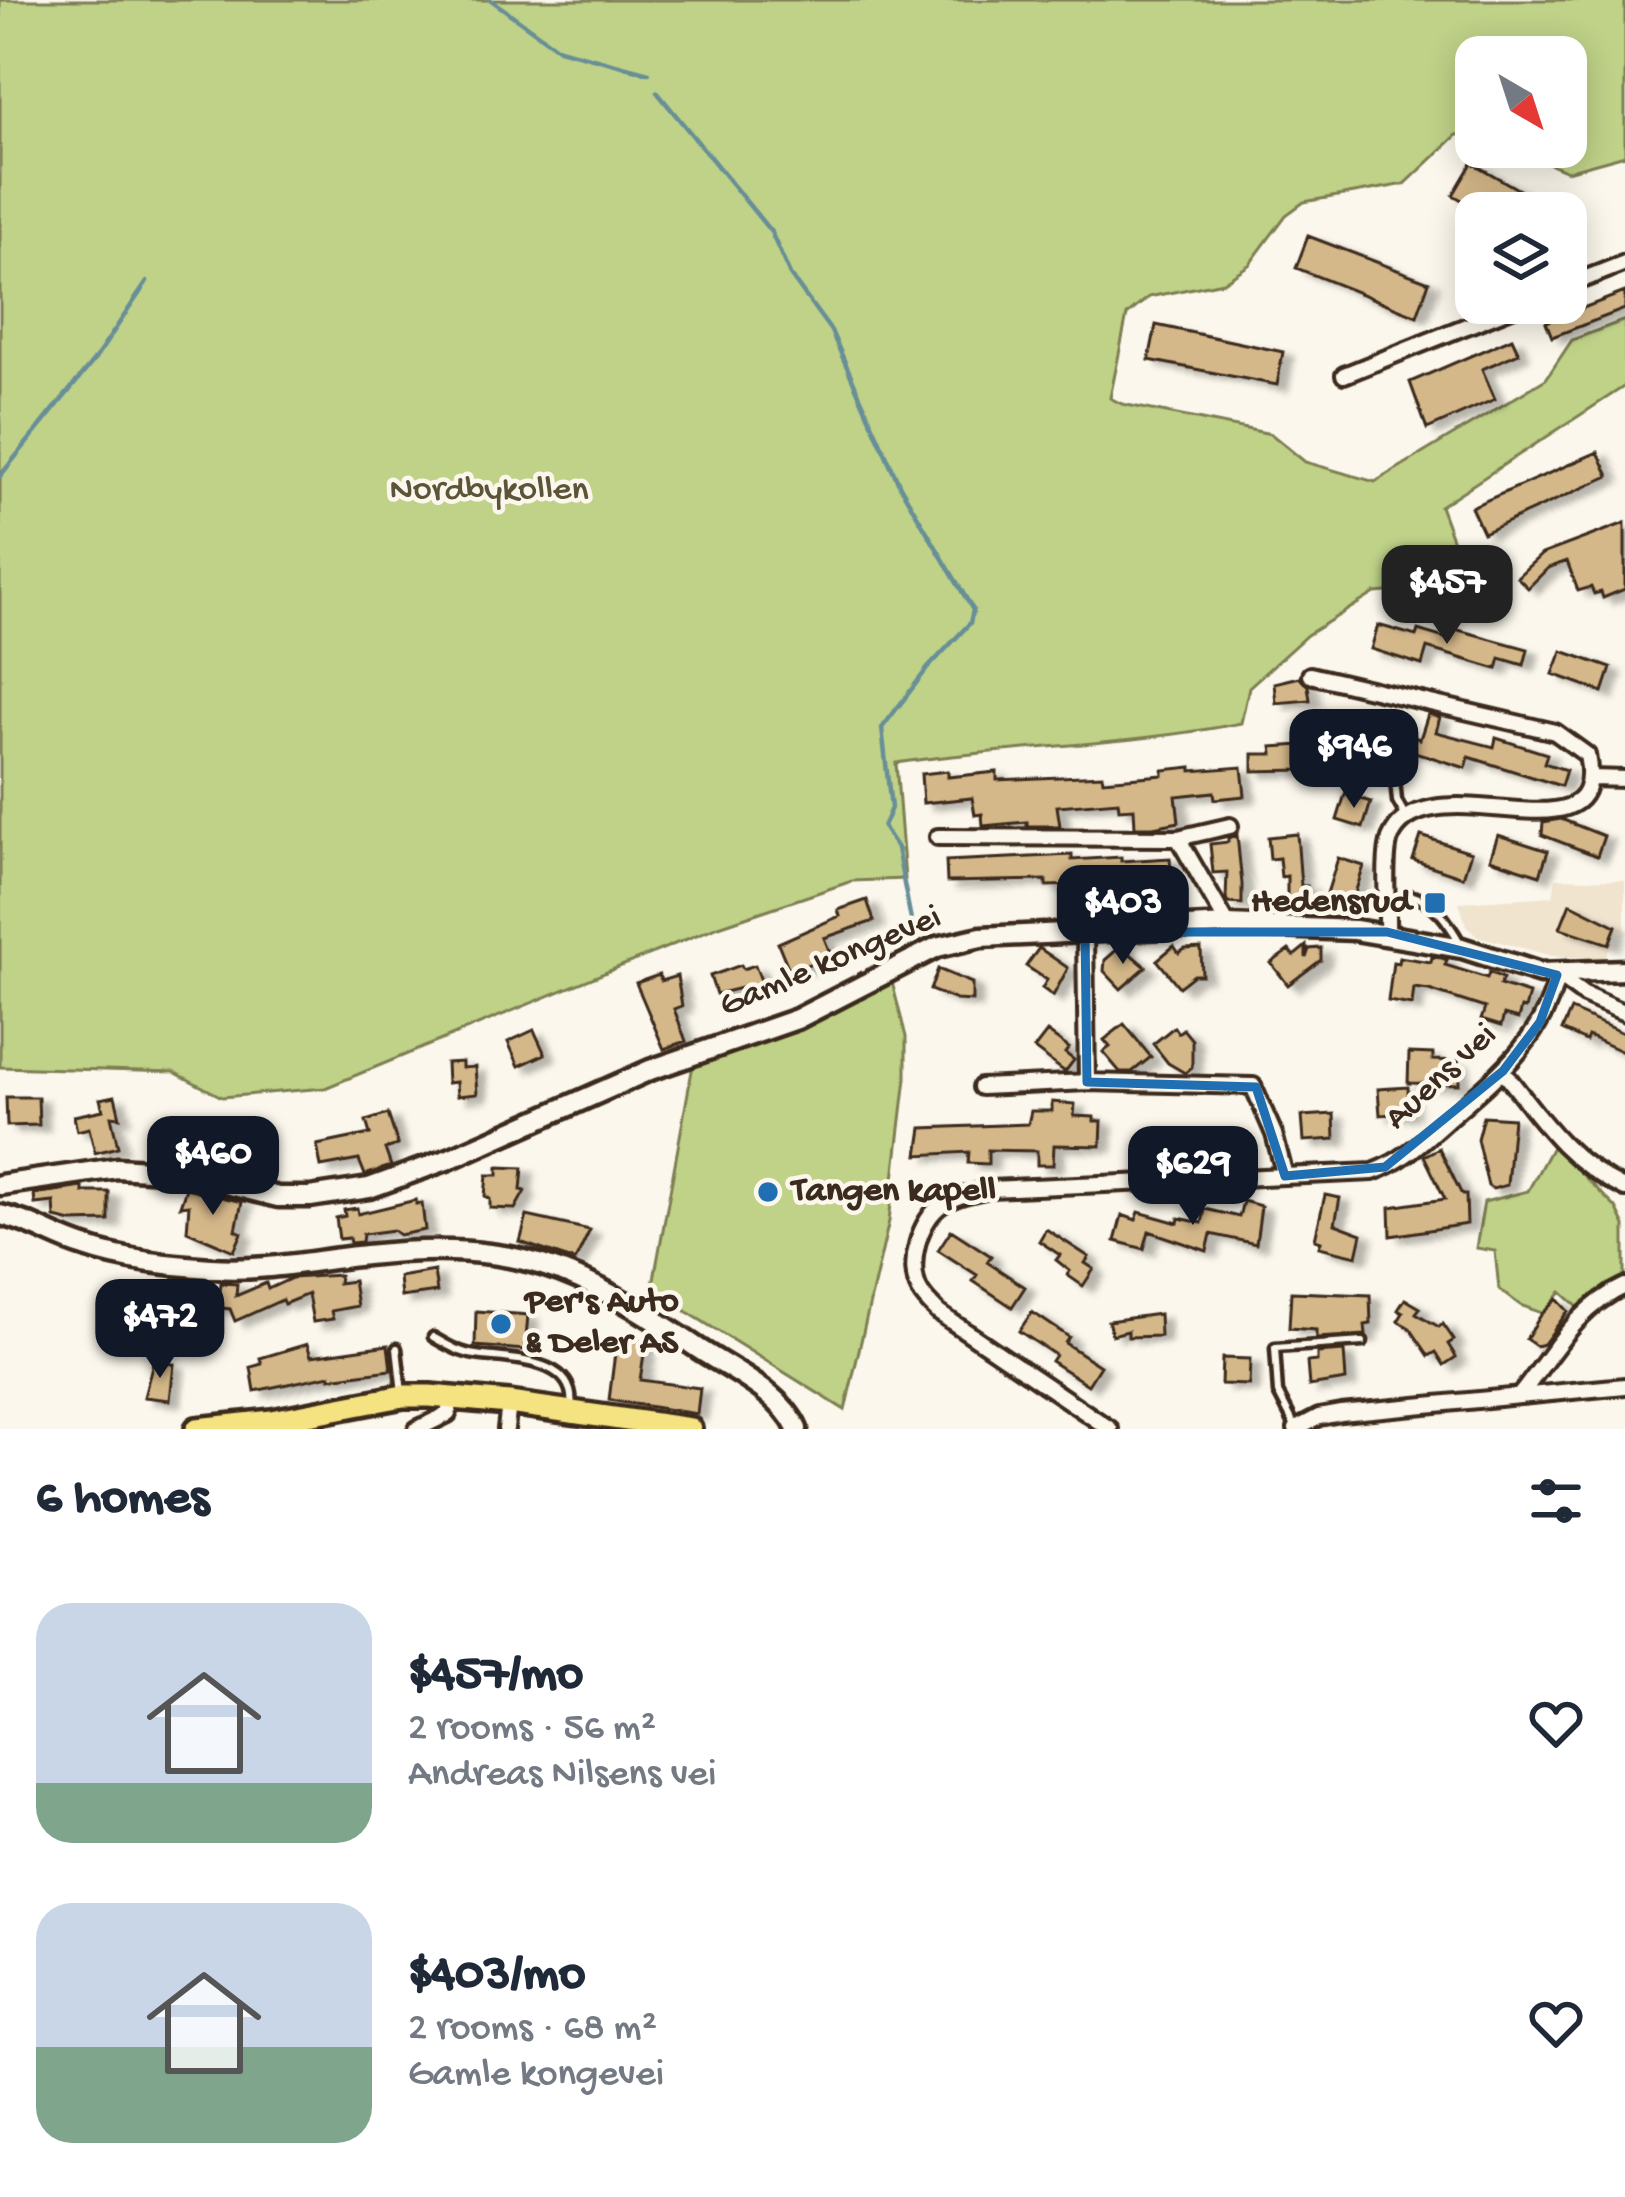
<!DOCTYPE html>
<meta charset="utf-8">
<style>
:root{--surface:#fff;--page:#f2f2f3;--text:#1f2937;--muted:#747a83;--accent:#111827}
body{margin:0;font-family:"Gochi Hand",sans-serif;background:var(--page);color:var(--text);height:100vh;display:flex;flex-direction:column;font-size:45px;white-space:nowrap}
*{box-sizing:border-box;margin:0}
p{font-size:39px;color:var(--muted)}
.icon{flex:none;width:66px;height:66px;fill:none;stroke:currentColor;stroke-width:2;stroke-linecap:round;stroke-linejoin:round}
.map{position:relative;height:1429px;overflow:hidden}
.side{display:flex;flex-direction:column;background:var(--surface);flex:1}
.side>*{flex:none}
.needle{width:78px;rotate:141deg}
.tools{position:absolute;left:1455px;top:36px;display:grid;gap:24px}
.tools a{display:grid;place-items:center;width:132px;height:132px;border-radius:24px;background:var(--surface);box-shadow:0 6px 30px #0003;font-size:60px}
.price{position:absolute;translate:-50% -102px;padding:0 27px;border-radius:24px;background:var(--accent);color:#fff;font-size:39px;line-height:78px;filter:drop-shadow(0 3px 6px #0008)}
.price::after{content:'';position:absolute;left:50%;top:72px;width:36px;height:27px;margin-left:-18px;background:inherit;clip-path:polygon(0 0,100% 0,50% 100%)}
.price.selected{background:#222;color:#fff}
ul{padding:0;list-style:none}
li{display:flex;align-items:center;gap:36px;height:300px;padding:0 36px}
li span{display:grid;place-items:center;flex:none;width:336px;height:240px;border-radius:36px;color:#555}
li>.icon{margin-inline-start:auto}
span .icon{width:144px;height:144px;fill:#fffc;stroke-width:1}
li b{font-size:51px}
h2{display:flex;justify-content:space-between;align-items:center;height:144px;padding:0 36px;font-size:51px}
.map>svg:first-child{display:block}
.built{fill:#f0e4cf}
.green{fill:#bfd288;stroke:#7d7e53;stroke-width:3}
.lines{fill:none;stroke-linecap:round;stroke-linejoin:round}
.stream{stroke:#688e97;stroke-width:4.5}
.building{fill:#d5b88a;stroke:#3b2a1e;stroke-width:3;filter:url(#shadow)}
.service-casing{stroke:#3b2a1e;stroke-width:15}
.minor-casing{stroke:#3b2a1e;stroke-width:22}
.secondary-casing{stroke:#3b2a1e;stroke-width:27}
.primary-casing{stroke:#3b2a1e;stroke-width:30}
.service{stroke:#fbf7ec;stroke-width:6}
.minor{stroke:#fbf7ec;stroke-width:14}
.secondary{stroke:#fbf7ec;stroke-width:18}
.primary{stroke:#f5e382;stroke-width:21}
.marked{fill:none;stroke:#1f6fb2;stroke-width:9;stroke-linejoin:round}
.poi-dot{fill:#1f6fb2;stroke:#fbf7ec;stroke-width:4.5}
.labels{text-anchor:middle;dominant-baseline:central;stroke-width:9;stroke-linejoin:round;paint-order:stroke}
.park-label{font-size:36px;fill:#5c5438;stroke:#fbf7ec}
.poi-label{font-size:36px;font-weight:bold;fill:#3b2a1e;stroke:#fbf7ec;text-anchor:start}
.street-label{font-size:36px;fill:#3b2a1e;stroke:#fbf7ec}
</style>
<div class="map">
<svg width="1625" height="1429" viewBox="0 0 1625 1429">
<defs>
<filter id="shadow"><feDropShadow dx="10" dy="5.5" stdDeviation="3" flood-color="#0004"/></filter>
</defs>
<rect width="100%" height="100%" fill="#fbf7ec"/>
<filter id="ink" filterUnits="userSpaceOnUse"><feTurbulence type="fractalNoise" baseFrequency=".00833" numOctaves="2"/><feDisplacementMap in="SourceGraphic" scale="24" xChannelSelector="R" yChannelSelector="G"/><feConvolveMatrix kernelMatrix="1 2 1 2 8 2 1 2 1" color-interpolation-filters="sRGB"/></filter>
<g filter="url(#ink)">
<!-- built -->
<path class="built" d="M 1556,878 L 1625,880 L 1625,931 L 1618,928 L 1605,959 L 1552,956 L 1477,936 L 1466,925 L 1459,902 L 1553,896 Z"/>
<!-- green -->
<path class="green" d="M 0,0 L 1625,0 L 1625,155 L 1567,171 L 1510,147 L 1566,147 L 1566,57 L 1476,57 L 1476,134 L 1457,135 L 1405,184 L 1304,202 L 1286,215 L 1249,265 L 1223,282 L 1149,297 L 1127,315 L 1110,398 L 1122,404 L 1271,434 L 1305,462 L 1375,482 L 1546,379 L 1572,340 L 1625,320 L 1625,386 L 1440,506 L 1454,544 L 1494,557 L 1490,583 L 1375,593 L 1307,635 L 1249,687 L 1241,723 C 1127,746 1011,746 896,763 L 905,879 L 852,881 L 716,927 L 325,1088 L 222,1097 L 174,1072 L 0,1067 Z
M 891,978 L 906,1037 L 906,1078 L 889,1221 L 845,1410 L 652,1290 L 693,1065 L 785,1030 Z
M 1553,1145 L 1616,1208 L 1625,1226 L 1625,1279 L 1599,1290 L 1578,1307 L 1561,1292 L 1544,1314 L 1520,1305 L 1499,1289 L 1495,1251 L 1476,1248 L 1484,1202 L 1528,1191 Z"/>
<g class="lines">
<!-- stream -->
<path class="stream" d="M 491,0 L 559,49 L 649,73
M 657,92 L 771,232 L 790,275 L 831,331 L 900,486 L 973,610 L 970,623 L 927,669 L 882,728 L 891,808 L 883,827 L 897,848 L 913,930
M 0,476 L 95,359 L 147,282"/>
</g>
<!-- building -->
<path class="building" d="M 1472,163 L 1521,191 L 1557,213 L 1485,213 L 1453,195 Z
M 1308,236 L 1429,282 L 1417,316 L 1296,268 Z
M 1625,292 L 1625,309 L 1552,337 L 1546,322 Z
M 1156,325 L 1283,352 L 1277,385 L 1149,360 Z
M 1512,338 L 1519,353 L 1482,369 L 1495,399 L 1427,429 L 1410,382 Z
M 1598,452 L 1609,476 L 1483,533 L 1471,507 Z
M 1625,523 L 1625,589 L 1603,598 L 1601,592 L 1594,594 L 1591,587 L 1578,591 L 1567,561 L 1548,568 L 1528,588 L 1517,577 L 1542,554 Z
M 1378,625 L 1416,636 L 1418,630 L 1451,640 L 1455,629 L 1528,649 L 1524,665 L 1500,658 L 1497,669 L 1427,648 L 1422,665 L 1371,649 Z
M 1562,651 L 1611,668 L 1603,692 L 1553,674 Z
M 1299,677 L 1308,686 L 1310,700 L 1276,703 L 1274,683 Z
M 1428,714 L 1440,717 L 1436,732 L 1494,747 L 1496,738 L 1547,754 L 1544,763 L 1566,770 L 1561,786 L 1469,757 L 1466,768 L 1396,746 L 1392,757 L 1342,741 L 1350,717 L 1420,739 Z
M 1301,745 L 1304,770 L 1253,771 L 1253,754 L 1273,754 L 1272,747 Z
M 1192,767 L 1192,771 L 1242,767 L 1245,796 L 1215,799 L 1214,792 L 1176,796 L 1179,822 L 1153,827 L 1135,827 L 1134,808 L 1119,809 L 1118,801 L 1057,806 L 1060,826 L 1027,826 L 1027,822 L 983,826 L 982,814 L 975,815 L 972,798 L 923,803 L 921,774 L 948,771 L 948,777 L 997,772 L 997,780 L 1102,775 L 1103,780 L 1163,775 L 1163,770 Z
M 1345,794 L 1371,802 L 1363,828 L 1337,820 Z
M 1561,819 L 1604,836 L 1597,856 L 1542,835 L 1543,822 Z
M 1297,834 L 1301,886 L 1307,886 L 1306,905 L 1287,904 L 1287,876 L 1281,877 L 1279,858 L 1270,859 L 1268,837 Z
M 1237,835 L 1242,884 L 1242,904 L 1228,903 L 1226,899 L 1227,872 L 1213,873 L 1210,844 L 1228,842 L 1228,838 Z
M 1498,835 L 1548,851 L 1540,875 L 1490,859 Z
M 1421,836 L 1471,852 L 1463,877 L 1413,860 Z
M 1072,855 L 1072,860 L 1121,857 L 1121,861 L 1170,858 L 1172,886 L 1096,885 L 1098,906 L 1083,907 L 1082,885 L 1046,886 L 1046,880 L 947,882 L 946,861 Z
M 1338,858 L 1364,866 L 1349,911 L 1324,903 Z
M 867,900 L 874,921 L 824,938 L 831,955 L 790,972 L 778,943 L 840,916 L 838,910 Z
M 1570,903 L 1616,926 L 1609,944 L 1560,928 Z
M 1121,946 L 1146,967 L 1121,989 L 1104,971 L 1105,960 Z
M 1174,946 L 1179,953 L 1185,949 L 1201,948 L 1202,975 L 1194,975 L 1179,987 L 1157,960 Z
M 1306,946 L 1306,958 L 1309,949 L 1321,948 L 1321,960 L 1288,985 L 1271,963 L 1289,950 L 1294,956 Z
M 1039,948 L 1068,968 L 1053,996 L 1042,988 L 1047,980 L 1026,966 Z
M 1399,957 L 1431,962 L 1432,957 L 1442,958 L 1447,960 L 1445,965 L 1487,978 L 1489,972 L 1503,978 L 1500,985 L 1529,994 L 1525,1009 L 1521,1008 L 1518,1019 L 1504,1015 L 1501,1026 L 1481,1020 L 1485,1008 L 1429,990 L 1414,988 L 1412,1005 L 1388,1001 L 1393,962 L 1398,963 Z
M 741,965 L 743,969 L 755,965 L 762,983 L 716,994 L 710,976 Z
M 938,969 L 972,983 L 972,1001 L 956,1000 L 930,990 Z
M 659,975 L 661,981 L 677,976 L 682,1006 L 674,1009 L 686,1041 L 664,1049 L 636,983 Z
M 1571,1010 L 1625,1034 L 1625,1053 L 1588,1036 L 1586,1041 L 1562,1030 Z
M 1124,1024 L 1151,1057 L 1132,1072 L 1120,1072 L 1103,1052 L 1110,1047 L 1104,1040 Z
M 1174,1027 L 1178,1033 L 1183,1029 L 1192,1040 L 1192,1067 L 1185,1073 L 1168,1063 L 1153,1044 Z
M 534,1030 L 545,1054 L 519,1066 L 508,1042 Z
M 1047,1032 L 1069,1048 L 1065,1053 L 1074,1060 L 1065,1072 L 1034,1049 Z
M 1409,1053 L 1433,1054 L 1433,1060 L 1459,1061 L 1459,1084 L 1408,1083 Z
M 462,1062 L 462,1068 L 475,1067 L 477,1094 L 457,1096 L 456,1082 L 447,1083 L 446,1063 Z
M 1408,1087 L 1409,1113 L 1380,1115 L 1378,1089 Z
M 115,1096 L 120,1117 L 111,1116 L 118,1147 L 95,1153 L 89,1128 L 77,1131 L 74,1116 L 103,1110 L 100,1099 Z
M 6,1097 L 38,1097 L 39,1125 L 7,1126 Z
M 1052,1102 L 1075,1104 L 1074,1116 L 1094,1117 L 1094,1121 L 1102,1121 L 1101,1146 L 1054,1145 L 1053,1165 L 1037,1165 L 1037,1151 L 988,1150 L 988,1164 L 968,1163 L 969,1152 L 918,1155 L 922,1128 L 1028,1124 L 1031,1111 L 1052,1111 Z
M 388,1114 L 398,1145 L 385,1149 L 391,1166 L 365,1175 L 359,1160 L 321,1167 L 317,1145 L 370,1134 L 366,1121 Z
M 1334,1114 L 1335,1139 L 1304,1141 L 1302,1116 Z
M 1483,1116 L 1513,1118 L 1507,1185 L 1493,1189 L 1488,1186 L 1477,1139 Z
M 171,1127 L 197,1131 L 197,1142 L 246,1147 L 245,1168 L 225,1170 L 183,1159 L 184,1149 L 168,1147 Z
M 1439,1148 L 1462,1195 L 1466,1195 L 1467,1224 L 1391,1236 L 1390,1207 L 1445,1199 L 1424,1156 Z
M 498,1167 L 523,1168 L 521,1190 L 525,1191 L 515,1209 L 490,1208 L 490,1199 L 485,1196 L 487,1175 L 498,1175 Z
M 83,1187 L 83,1192 L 109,1192 L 109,1221 L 72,1222 L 55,1218 L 54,1202 L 35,1204 L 34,1194 Z
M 186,1188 L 242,1202 L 236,1230 L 242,1233 L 234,1251 L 187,1231 L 189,1205 L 180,1206 Z
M 1325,1195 L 1340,1198 L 1335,1224 L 1362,1234 L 1357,1256 L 1319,1247 L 1321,1241 L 1315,1239 Z
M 416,1200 L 416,1204 L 422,1203 L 425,1230 L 399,1235 L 393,1230 L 363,1234 L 362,1242 L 350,1243 L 349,1238 L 339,1239 L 336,1218 L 345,1216 L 344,1210 L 357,1208 L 358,1214 Z
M 1243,1201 L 1261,1206 L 1256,1244 L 1211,1234 L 1207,1251 L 1149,1231 L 1144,1249 L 1115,1241 L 1122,1215 L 1136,1220 L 1139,1212 L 1178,1223 L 1179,1218 L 1202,1223 L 1205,1209 L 1239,1217 Z
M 527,1216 L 590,1230 L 575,1261 L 520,1242 Z
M 1046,1229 L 1089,1257 L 1085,1263 L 1094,1269 L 1083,1286 L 1067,1275 L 1070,1271 L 1056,1260 L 1060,1255 L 1039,1241 Z
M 951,1230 L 991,1256 L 987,1262 L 1025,1287 L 1012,1307 L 973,1281 L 977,1275 L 938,1250 Z
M 434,1271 L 437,1292 L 401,1297 L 399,1277 Z
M 339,1275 L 338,1283 L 353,1281 L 357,1306 L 331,1311 L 333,1319 L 313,1322 L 308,1294 L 284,1304 L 282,1300 L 235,1321 L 230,1309 L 205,1306 L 203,1328 L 131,1325 L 135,1304 L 156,1308 L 158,1293 L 189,1298 L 190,1287 L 220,1291 L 221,1283 L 237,1284 L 236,1296 L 266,1283 L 268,1289 L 292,1278 Z
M 1291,1292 L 1370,1295 L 1371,1324 L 1365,1325 L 1366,1335 L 1316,1338 L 1316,1330 L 1289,1328 Z
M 1405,1299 L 1420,1308 L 1416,1313 L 1439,1327 L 1443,1324 L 1454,1340 L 1448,1344 L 1456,1357 L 1444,1365 L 1436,1352 L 1429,1356 L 1410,1328 L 1398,1321 L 1403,1313 L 1398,1310 Z
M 1557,1299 L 1568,1311 L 1544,1344 L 1536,1346 L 1526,1339 L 1541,1315 Z
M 476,1311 L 528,1315 L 525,1350 L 475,1346 Z
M 1032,1312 L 1069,1337 L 1065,1343 L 1100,1366 L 1088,1385 L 1051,1361 L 1055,1355 L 1019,1331 Z
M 1159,1314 L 1160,1336 L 1128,1337 L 1128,1331 L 1112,1335 L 1108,1321 Z
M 617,1337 L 646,1341 L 640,1380 L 700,1388 L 697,1414 L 609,1400 Z
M 307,1344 L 311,1356 L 388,1345 L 391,1370 L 330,1378 L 330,1375 L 255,1391 L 251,1367 L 262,1364 L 260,1358 Z
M 1344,1351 L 1346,1380 L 1309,1386 L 1307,1362 L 1317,1361 L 1317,1353 Z
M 1222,1358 L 1250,1359 L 1249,1385 L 1221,1384 Z
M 153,1362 L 174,1364 L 170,1400 L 144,1397 Z"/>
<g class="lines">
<defs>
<path id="service" d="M 1394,769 L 1397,801 L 1406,817
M 1391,904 L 1410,895 C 1436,902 1448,922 1461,944
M 433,1337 C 447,1345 460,1353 476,1355 C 508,1360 578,1357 571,1408
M 397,1348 L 402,1393
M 1296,1428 L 1278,1393 L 1275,1348 L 1363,1342"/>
<path id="minor" d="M 1566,286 L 1625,263
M 1344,375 L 1524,303
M 1310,675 L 1555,732 L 1587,755 C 1611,871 1424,756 1390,839 C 1383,858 1388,909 1387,932
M 1592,778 L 1625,779
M 938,837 L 1178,838 L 1228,925
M 1178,838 L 1230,826
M 1085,932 L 1087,1082
M 1503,1071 C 1542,1121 1567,1160 1625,1189
M 981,1087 L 1087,1082 L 1253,1086 L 1274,1134 L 1285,1176
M 1520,1395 C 1553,1354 1575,1309 1625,1286
M 417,1429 L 448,1414 L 452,1397
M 506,1429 L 509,1403
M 1110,1429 L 939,1313 C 933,1307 924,1299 920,1291 C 906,1266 919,1219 943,1204 C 956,1195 973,1193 989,1189 L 1373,1172 C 1404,1161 1426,1138 1450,1117 C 1495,1078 1546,1037 1557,975 L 1584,995 L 1625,1013
M 1296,1429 L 1319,1417 L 1341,1413 L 1625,1386"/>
<path id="secondary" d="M 0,1185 L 117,1168 L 179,1172 L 278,1197 L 310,1197 L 369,1188 L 449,1159 L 650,1070 L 797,1019 L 937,947 L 981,937 L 1228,925 L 1355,930 L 1462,948 L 1540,973 L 1625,970
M 0,1215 C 31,1221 55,1238 85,1247 C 125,1261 170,1265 211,1268 C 263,1272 315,1260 366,1255 C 516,1239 577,1267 699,1349 C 731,1370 781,1393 797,1429"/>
<path id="primary" d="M 197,1429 L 272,1421 L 403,1396 L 430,1396 L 509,1403 L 690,1429"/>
</defs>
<!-- service casing -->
<use href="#service" class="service-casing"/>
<!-- minor casing -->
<use href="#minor" class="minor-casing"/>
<!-- secondary casing -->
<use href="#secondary" class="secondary-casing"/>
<!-- primary casing -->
<use href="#primary" class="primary-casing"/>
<!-- service -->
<use href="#service" class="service"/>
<!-- minor -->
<use href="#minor" class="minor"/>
<!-- secondary -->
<use href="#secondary" class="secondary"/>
<!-- primary -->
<use href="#primary" class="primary"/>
</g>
</g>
<!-- marked area -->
<path class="marked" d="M 1085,932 L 1387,932 L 1557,975 L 1540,1022 L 1503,1071 L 1385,1167 L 1285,1176 L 1256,1087 L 1087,1082 Z"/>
<!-- markers -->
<g class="poi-dot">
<rect x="1423" y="891" width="24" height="24" rx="6"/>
<circle cx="768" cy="1192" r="12"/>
<circle cx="501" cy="1324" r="12"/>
</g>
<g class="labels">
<!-- park labels -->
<g class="park-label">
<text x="489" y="491">Nordbykollen</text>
</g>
<!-- poi labels -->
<g class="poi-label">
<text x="1411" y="903" text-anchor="end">Hedensrud</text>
<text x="792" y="1192">Tangen kapell</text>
<text x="525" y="1303">Per's Auto<tspan x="525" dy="41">&amp; Deler AS</tspan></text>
</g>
<!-- street labels -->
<g class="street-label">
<text transform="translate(831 963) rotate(-23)">Gamle kongevei</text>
<text transform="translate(1442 1078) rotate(-43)">Auens vei</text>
</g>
</g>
</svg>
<div class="tools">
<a><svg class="needle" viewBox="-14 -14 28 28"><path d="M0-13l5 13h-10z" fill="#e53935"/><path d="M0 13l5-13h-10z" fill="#747a83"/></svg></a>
<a><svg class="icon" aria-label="layers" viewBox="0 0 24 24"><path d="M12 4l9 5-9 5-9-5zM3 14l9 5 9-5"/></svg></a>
</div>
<b class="price selected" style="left:1447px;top:647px">$457</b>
<b class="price" style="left:1354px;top:811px">$946</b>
<b class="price" style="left:1123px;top:967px">$403</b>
<b class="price" style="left:213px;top:1218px">$460</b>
<b class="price" style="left:1193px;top:1228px">$629</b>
<b class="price" style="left:160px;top:1381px">$472</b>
</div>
<section class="side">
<h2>6 homes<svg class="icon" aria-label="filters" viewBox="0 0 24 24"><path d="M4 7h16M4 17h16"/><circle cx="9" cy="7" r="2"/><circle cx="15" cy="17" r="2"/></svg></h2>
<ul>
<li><span style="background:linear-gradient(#c9d6e8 75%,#7fa58c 0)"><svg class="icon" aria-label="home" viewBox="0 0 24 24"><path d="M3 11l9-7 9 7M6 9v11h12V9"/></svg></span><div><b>$457/mo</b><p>2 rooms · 56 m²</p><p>Andreas Nilsens vei</p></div><svg class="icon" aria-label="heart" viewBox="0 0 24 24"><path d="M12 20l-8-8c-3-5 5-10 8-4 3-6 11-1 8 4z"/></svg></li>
<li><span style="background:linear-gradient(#c9d6e8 60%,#7fa58c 0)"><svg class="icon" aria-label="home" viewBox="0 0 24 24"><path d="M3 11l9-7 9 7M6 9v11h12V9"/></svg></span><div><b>$403/mo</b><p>2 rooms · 68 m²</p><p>Gamle kongevei</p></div><svg class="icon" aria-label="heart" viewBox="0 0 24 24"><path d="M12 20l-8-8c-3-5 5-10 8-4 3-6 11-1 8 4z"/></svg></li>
</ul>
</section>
